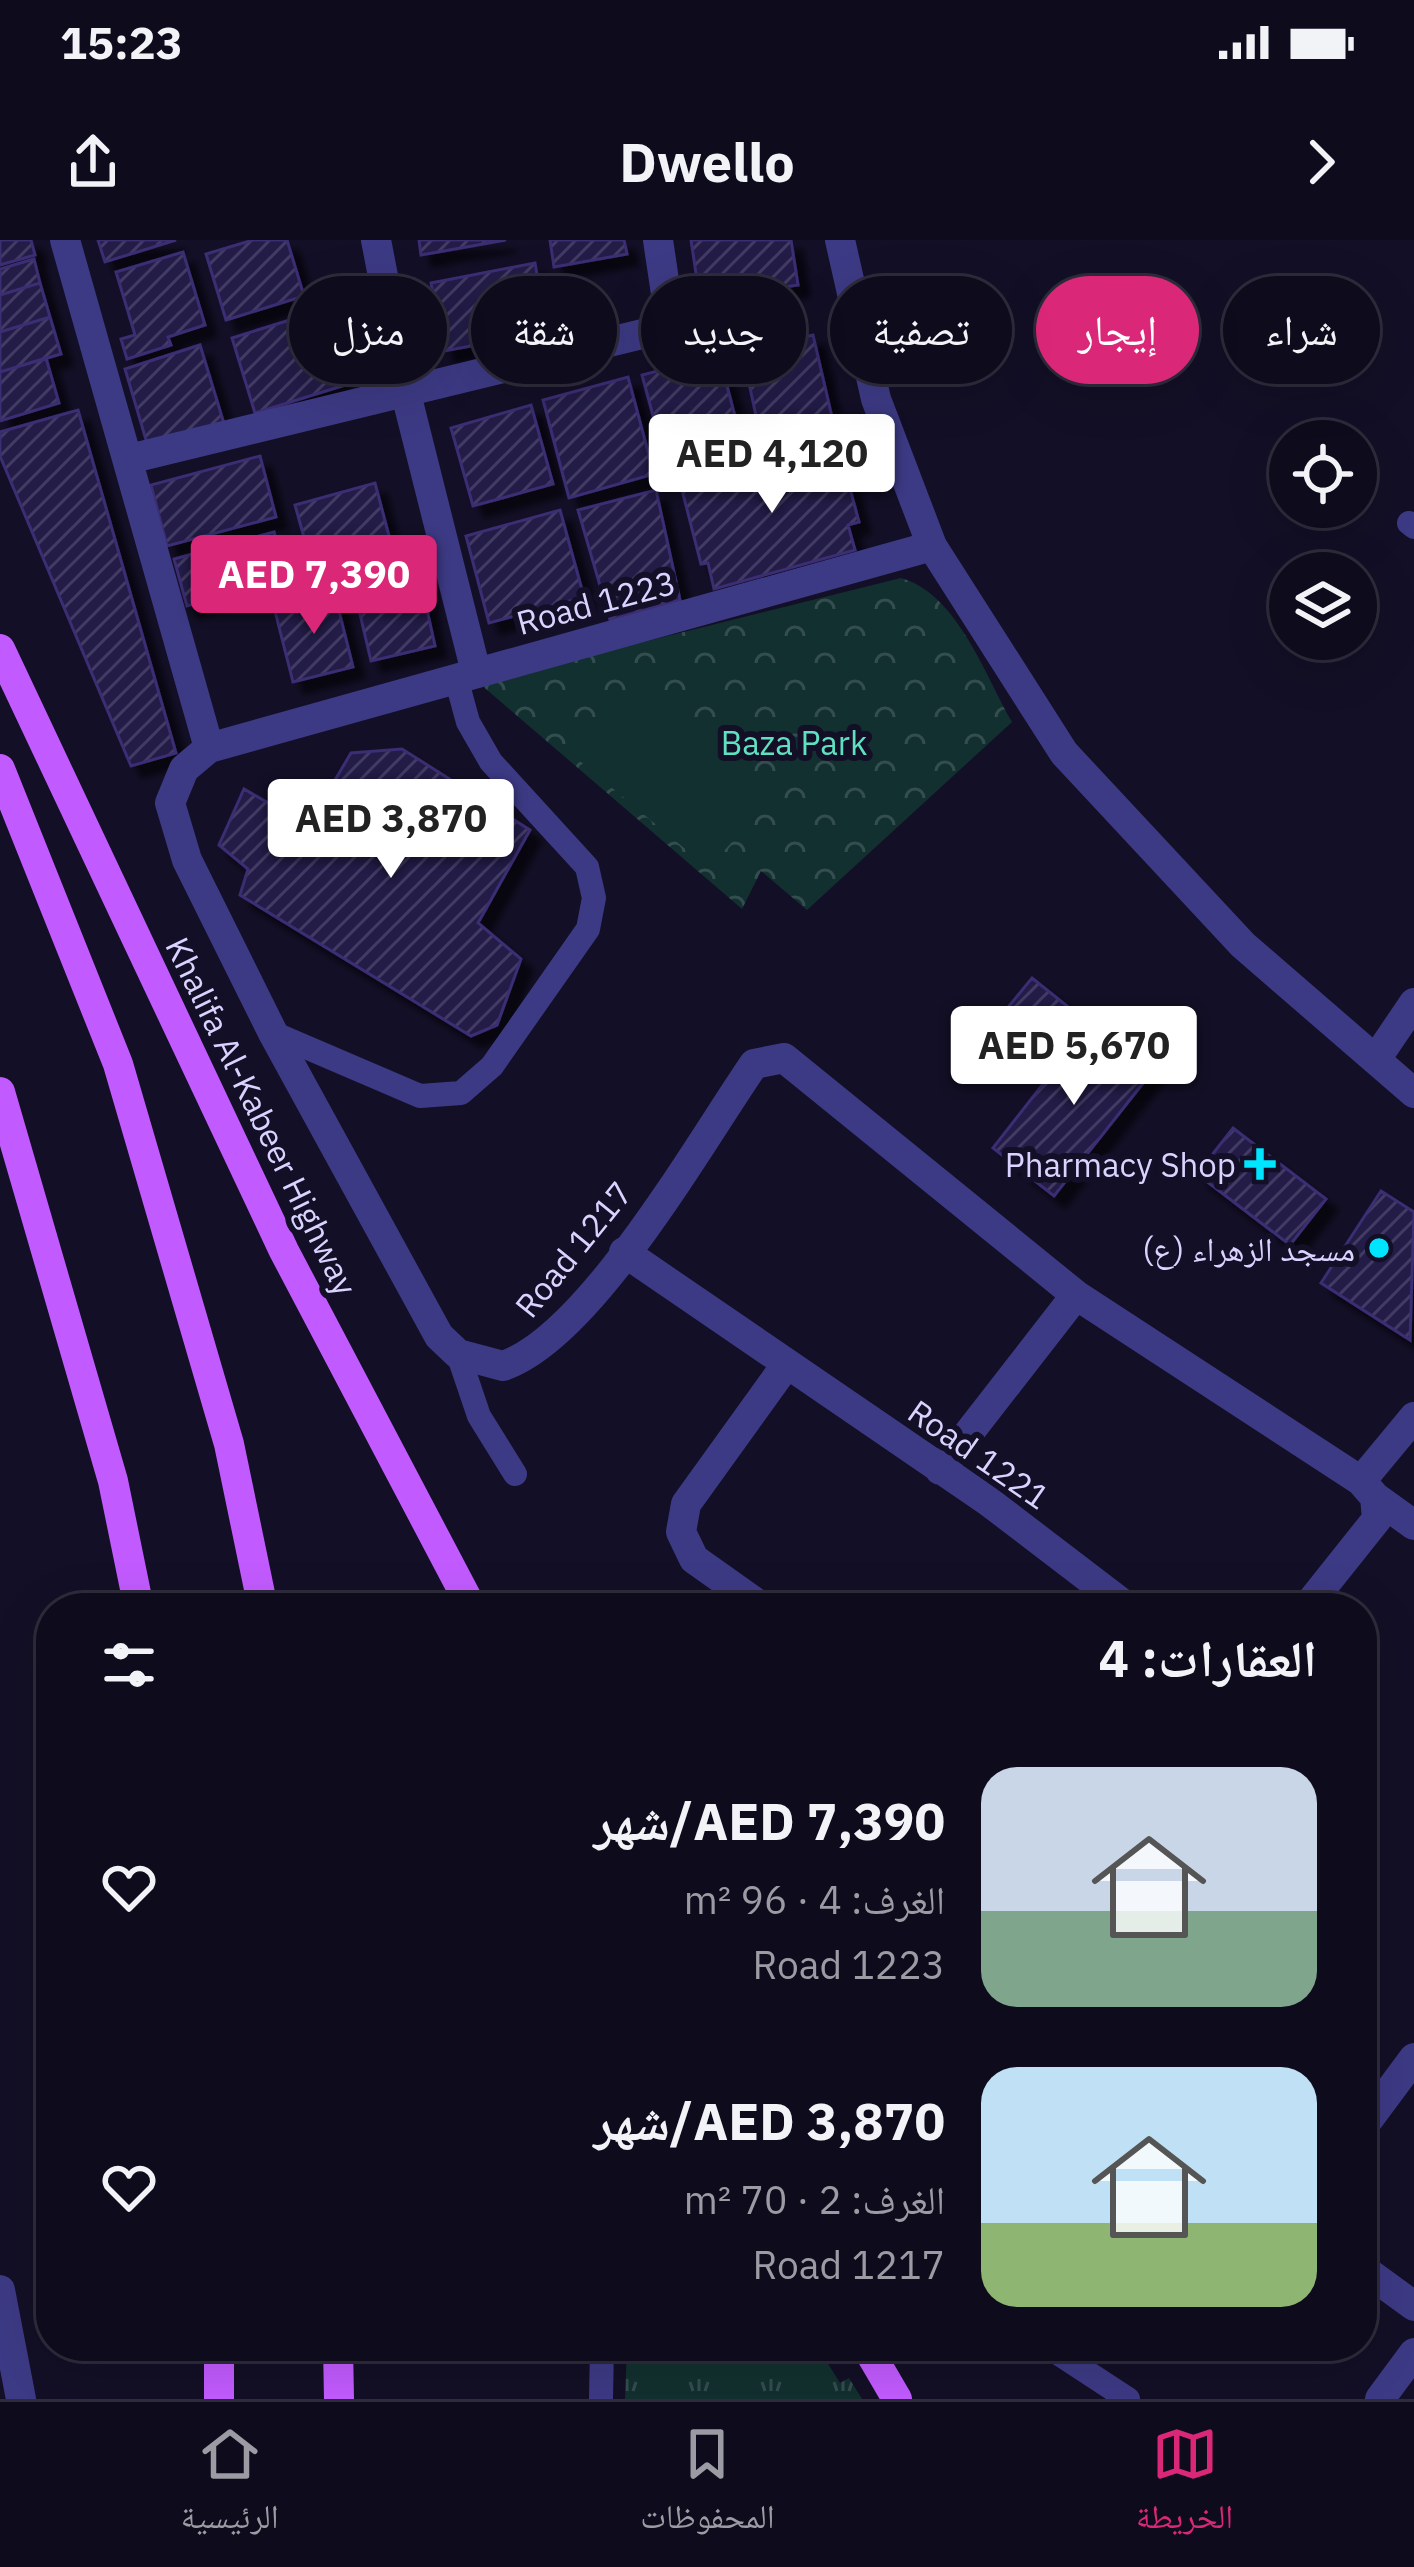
<!DOCTYPE html>
<html lang="ar">
<meta charset="utf-8">
<style>
:root{--surface:#0e0b1c;--page:#1c1929;--text:#f1f3f6;--muted:#9b9ba3;--line:#2e2b3b;--accent:#db2777}
body{margin:0;font-family:"IBM Plex Sans","Noto Naskh Arabic",sans-serif;background:var(--page);color:var(--text);direction:rtl;height:100vh;display:flex;flex-direction:column;font-size:45px;white-space:nowrap}
*{box-sizing:border-box;margin:0}
p{font-size:39px;color:var(--muted)}
.icon{flex:none;width:66px;height:66px;fill:none;stroke:currentColor;stroke-width:2;stroke-linecap:round;stroke-linejoin:round}
.map{position:relative;flex:1;overflow:hidden;direction:ltr}
.details{position:absolute;left:36px;top:1353px;width:1341px;height:768px;display:flex;flex-direction:column;background:var(--surface);border-radius:48px;box-shadow:0 12px 48px #0002,0 0 0 3px var(--line);direction:rtl}
.details>*{flex:none}
.hud{position:absolute;left:36px;top:36px;width:1344px;height:108px;direction:rtl;display:flex;gap:24px}
.controls{position:absolute;left:1269px;top:180px;display:grid;gap:24px}
.controls a{display:grid;place-items:center;width:108px;height:108px;border-radius:50%;background:var(--surface);box-shadow:0 12px 48px #0002,0 0 0 3px var(--line);font-size:60px}
.price{position:absolute;translate:-50% -102px;padding:0 27px;border-radius:12px;background:#fff;color:#222;font-size:39px;line-height:78px;filter:drop-shadow(0 3px 6px #0008)}
.price::after{content:'';position:absolute;left:50%;top:72px;width:36px;height:27px;margin-left:-18px;background:inherit;clip-path:polygon(0 0,100% 0,50% 100%)}
.price.active{background:var(--accent);color:#fff}
ul{padding:0;list-style:none}
li{display:flex;align-items:center;gap:36px;height:300px;padding:0 60px}
li span{display:grid;place-items:center;flex:none;width:336px;height:240px;border-radius:36px;color:#555}
li>.icon{margin-inline-start:auto}
span .icon{width:144px;height:144px;fill:#fffc;stroke-width:1}
li b{font-size:51px}
h2{display:flex;justify-content:space-between;align-items:center;height:144px;padding:0 60px;font-size:51px}
.pill{padding:0 42px;border-radius:54px;background:var(--surface);box-shadow:0 12px 48px #0002,0 0 0 3px var(--line);font-size:42px;line-height:108px}
.pill.active{background:var(--accent);color:#fff}
.status{display:flex;justify-content:space-between;align-items:center;height:84px;padding:0 60px;background:var(--surface);direction:ltr}
.status svg{height:33px;fill:currentColor}
header{display:flex;justify-content:space-between;align-items:center;height:156px;padding:0 60px;background:var(--surface);font-size:54px;font-weight:700}
.tabs{display:flex;justify-content:space-around;align-items:center;height:168px;border-top:3px solid var(--line);background:var(--surface);font-size:33px;color:var(--muted)}
.tabs a{display:grid;justify-items:center;gap:6px}
.tabs .active{color:var(--accent)}
.map>svg:first-child{display:block}
.grass{fill:url(#grass-tufts)}
.park{fill:url(#park-crowns)}
.pitch{fill:#12302f}
.building{fill:url(#building-hatch);stroke:#3b2d73;stroke-width:3;filter:url(#shadow)}
.lines{fill:none;stroke-linecap:round;stroke-linejoin:round}
.service{stroke:#3d3a85;stroke-width:24}
.minor{stroke:#3d3a85;stroke-width:30}
.tertiary{stroke:#3d3a85;stroke-width:30}
.primary{stroke:#c25bff;stroke-width:30}
.poi-dot{fill:#00e5ff;stroke:#130f26;stroke-width:4.5}
.labels{text-anchor:middle;dominant-baseline:central;stroke-width:12;stroke-linejoin:round;paint-order:stroke}
.street-label{font-size:33px;fill:#d9d4ff;stroke:#130f26}
.park-label{font-size:33px;fill:#5fe0c0;stroke:#130f26}
.poi-label{font-size:33px;fill:#d9d4ff;stroke:#130f26;text-anchor:end}
</style>
<div class="status"><b>15:23</b><svg viewBox="0 0 49 12"><path d="M0 12V9h3v3zM5 12V6h3v6zM10 12V3h3v9zM15 12V0h3v12zM26 1h20v11H26zM47 4h2v5h-2z"/></svg></div>
<header><svg class="icon" aria-label="forward" viewBox="0 0 24 24"><path d="M9 5l7 7-7 7"/></svg>Dwello<svg class="icon" aria-label="share" viewBox="0 0 24 24"><path d="M12 15V3M7 8l5-5 5 5M5 13v7h14v-7"/></svg></header>
<div class="map">
<svg width="1414" height="2159" viewBox="0 0 1414 2159">
<defs>
<pattern id="grass-tufts" width="24" height="20" patternUnits="userSpaceOnUse" patternTransform="scale(3)"><rect width="24" height="20" fill="#12302f"/><path d="M3 7l-1-3M5 7V3M7 7l1-3M15 17l-1-3M17 17v-4M19 17l1-3" fill="none" stroke="#344d4e"/></pattern>
<pattern id="park-crowns" width="20" height="18" patternUnits="userSpaceOnUse" patternTransform="scale(3)"><rect width="20" height="18" fill="#12302f"/><path d="M2 6a3 3 0 1 1 6 0M12 15a3 3 0 1 1 6 0" fill="none" stroke="#344d4e"/></pattern>
<pattern id="building-hatch" width="6" height="6" patternUnits="userSpaceOnUse" patternTransform="scale(3)"><rect width="6" height="6" fill="#241b47"/><path d="M-1 1l2-2M0 6l6-6M5 7l2-2" fill="none" stroke="#433b63"/></pattern>
<filter id="shadow"><feDropShadow dx="11" dy="11" stdDeviation="3" flood-color="#0009"/></filter>
</defs>
<rect width="100%" height="100%" fill="#130f26"/>
<!-- grass -->
<path class="grass" d="M 627,2106 L 817,2106 L 840,2143 L 849,2138 L 862,2159 L 625,2159 Z"/>
<!-- park -->
<path class="park" d="M 901,338 C 957,354 984,433 1012,482 L 807,670 L 761,631 L 742,669 L 479,443 Z"/>
<!-- pitch -->
<path class="pitch" d="M 634,445 L 770,561 L 708,628 L 568,511 Z"/>
<!-- building -->
<path class="building" d="M 0,0 L 31,0 L 35,15 L 0,25 Z
M 98,0 L 176,0 L 105,22 Z
M 253,0 L 287,0 L 304,56 L 226,80 L 206,14 Z
M 419,0 L 506,0 L 421,15 Z
M 550,0 L 624,0 L 627,14 L 554,27 Z
M 691,0 L 791,0 L 798,45 L 700,60 Z
M 183,12 L 205,85 L 168,97 L 171,105 L 127,119 L 121,99 L 135,95 L 116,32 Z
M 34,19 L 40,43 L 0,55 L 0,29 Z
M 535,23 L 547,92 L 444,111 L 431,43 Z
M 40,43 L 50,77 L 0,92 L 0,55 Z
M 319,71 L 342,146 L 255,173 L 232,98 Z
M 50,77 L 61,114 L 0,132 L 0,92 Z
M 813,95 L 834,186 L 762,204 L 746,129 L 763,125 L 759,107 Z
M 200,105 L 225,187 L 149,210 L 125,129 Z
M 719,115 L 744,211 L 668,231 L 642,135 Z
M 46,118 L 59,163 L 0,181 L 0,132 Z
M 628,137 L 654,234 L 569,258 L 543,160 Z
M 531,165 L 553,244 L 473,266 L 451,188 Z
M 78,170 L 176,513 L 131,526 L 0,216 L 0,192 Z
M 838,204 L 859,282 L 848,285 L 855,310 L 714,349 L 708,323 L 701,324 L 681,246 Z
M 260,216 L 276,277 L 167,306 L 151,245 Z
M 375,243 L 394,315 L 315,337 L 295,265 Z
M 656,250 L 680,360 L 610,380 L 578,270 Z
M 560,270 L 584,357 L 489,383 L 466,296 Z
M 274,292 L 287,338 L 187,366 L 174,319 Z
M 418,329 L 435,406 L 371,421 L 353,344 Z
M 334,351 L 353,427 L 293,442 L 274,367 Z
M 402,509 L 530,590 L 478,683 L 521,719 L 497,785 L 471,796 L 240,655 L 248,629 L 219,605 L 244,549 L 308,586 L 351,513 Z
M 1032,738 L 1077,774 L 1051,807 L 1005,771 Z
M 1093,780 L 1155,828 L 1054,956 L 993,908 Z
M 1233,888 L 1326,959 L 1290,1005 L 1197,934 Z
M 1381,951 L 1414,972 L 1410,1100 L 1321,1043 Z"/>
<g class="lines">
<!-- service -->
<path class="service" d="M 1409,283 L 1414,287
M 273,793 L 420,856 L 461,853 L 492,826 L 588,689 L 594,658 L 587,627 L 491,522 L 468,482 L 456,438
M 458,1114 L 479,1176 L 515,1234
M 1047,2106 L 1128,2159
M 601,2159 L 602,2106"/>
<!-- minor -->
<path class="minor" d="M 65,0 L 209,508
M 376,0 L 405,150 L 476,432
M 658,0 L 671,87
M 129,219 L 671,87 L 774,72
M 932,306 L 209,508 L 184,529 L 170,563 L 187,620 L 273,793 L 439,1096 L 458,1114 L 503,1126 C 590,1097 700,902 754,824 L 784,818 L 1076,1055 L 1361,1241 L 1375,1257 L 1377,1279 L 1306,1368
M 1376,819 L 1414,763
M 624,1012 L 988,1261 L 1128,1368
M 940,1230 L 1076,1055
M 1361,1241 L 1414,1177
M 1375,1257 L 1414,1285
M 763,1368 L 694,1319 L 681,1292 L 686,1264 L 786,1125
M 1362,1888 L 1414,1818
M 1362,2028 L 1414,2066
M 0,2050 L 21,2159
M 1380,2159 L 1414,2113"/>
<!-- tertiary -->
<path class="tertiary" d="M 840,0 L 876,159 L 932,306 L 1064,513 L 1243,705 L 1414,853"/>
<!-- primary -->
<path class="primary" d="M 0,409 L 284,1011 L 472,1368
M 0,529 L 118,824 L 229,1204 L 263,1368
M 0,852 L 113,1241 L 139,1368
M 219,2106 L 219,2159
M 338,2106 L 339,2159
M 866,2106 L 897,2159"/>
</g>
<!-- markers -->
<g class="poi-dot">
<path d="M1254 906h12v12h12v12h-12v12h-12v-12h-12v-12h12z"/>
<circle cx="1379" cy="1008" r="12"/>
</g>
<g class="labels">
<!-- street labels -->
<g class="street-label">
<text transform="translate(596 362) rotate(-15)">Road 1223</text>
<text transform="translate(262 876) rotate(64)">Khalifa Al-Kabeer Highway</text>
<text transform="translate(573 1009) rotate(-51)">Road 1217</text>
<text transform="translate(979 1214) rotate(35)">Road 1221</text>
</g>
<!-- park labels -->
<g class="park-label">
<text x="794" y="502">Baza Park</text>
</g>
<!-- poi labels -->
<g class="poi-label">
<text x="1236" y="924">Pharmacy Shop</text>
<text x="1355" y="1008">مسجد الزهراء (ع)</text>
</g>
</g>
</svg>
<div class="controls">
<a><svg class="icon" aria-label="locate" viewBox="0 0 24 24"><circle cx="12" cy="12" r="6"/><path d="M12 2v4M12 18v4M2 12h4M18 12h4"/></svg></a>
<a><svg class="icon" aria-label="layers" viewBox="0 0 24 24"><path d="M12 4l9 5-9 5-9-5zM3 14l9 5 9-5"/></svg></a>
</div>
<b class="price" style="left:772px;top:276px">AED 4,120</b>
<b class="price active" style="left:314px;top:397px">AED 7,390</b>
<b class="price" style="left:391px;top:641px">AED 3,870</b>
<b class="price" style="left:1074px;top:868px">AED 5,670</b>
<div class="hud">
<a class="pill">شراء</a>
<a class="pill active">إيجار</a>
<a class="pill">تصفية</a>
<a class="pill">جديد</a>
<a class="pill">شقة</a>
<a class="pill">منزل</a>
</div>
<section class="details">
<h2>العقارات: 4<svg class="icon" aria-label="filters" viewBox="0 0 24 24"><path d="M4 7h16M4 17h16"/><circle cx="9" cy="7" r="2"/><circle cx="15" cy="17" r="2"/></svg></h2>
<ul>
<li><span style="background:linear-gradient(#c9d6e8 60%,#7fa58c 0)"><svg class="icon" aria-label="home" viewBox="0 0 24 24"><path d="M3 11l9-7 9 7M6 9v11h12V9"/></svg></span><div><b>AED 7,390/شهر</b><p>الغرف: 4 · 96 m²</p><p>Road 1223</p></div><svg class="icon" aria-label="heart" viewBox="0 0 24 24"><path d="M12 20l-8-8c-3-5 5-10 8-4 3-6 11-1 8 4z"/></svg></li>
<li><span style="background:linear-gradient(#bfe0f5 65%,#8fb573 0)"><svg class="icon" aria-label="home" viewBox="0 0 24 24"><path d="M3 11l9-7 9 7M6 9v11h12V9"/></svg></span><div><b>AED 3,870/شهر</b><p>الغرف: 2 · 70 m²</p><p>Road 1217</p></div><svg class="icon" aria-label="heart" viewBox="0 0 24 24"><path d="M12 20l-8-8c-3-5 5-10 8-4 3-6 11-1 8 4z"/></svg></li>
</ul>
</section>
</div>
<nav class="tabs">
<a class="active"><svg class="icon" aria-label="map" viewBox="0 0 24 24"><path d="M3 6l6-2 6 2 6-2v14l-6 2-6-2-6 2zM9 4v14M15 6v14"/></svg>الخريطة</a>
<a><svg class="icon" aria-label="saved" viewBox="0 0 24 24"><path d="M7 4h10v16l-5-4-5 4z"/></svg>المحفوظات</a>
<a><svg class="icon" aria-label="home" viewBox="0 0 24 24"><path d="M3 11l9-7 9 7M6 9v11h12V9"/></svg>الرئيسية</a>
</nav>
